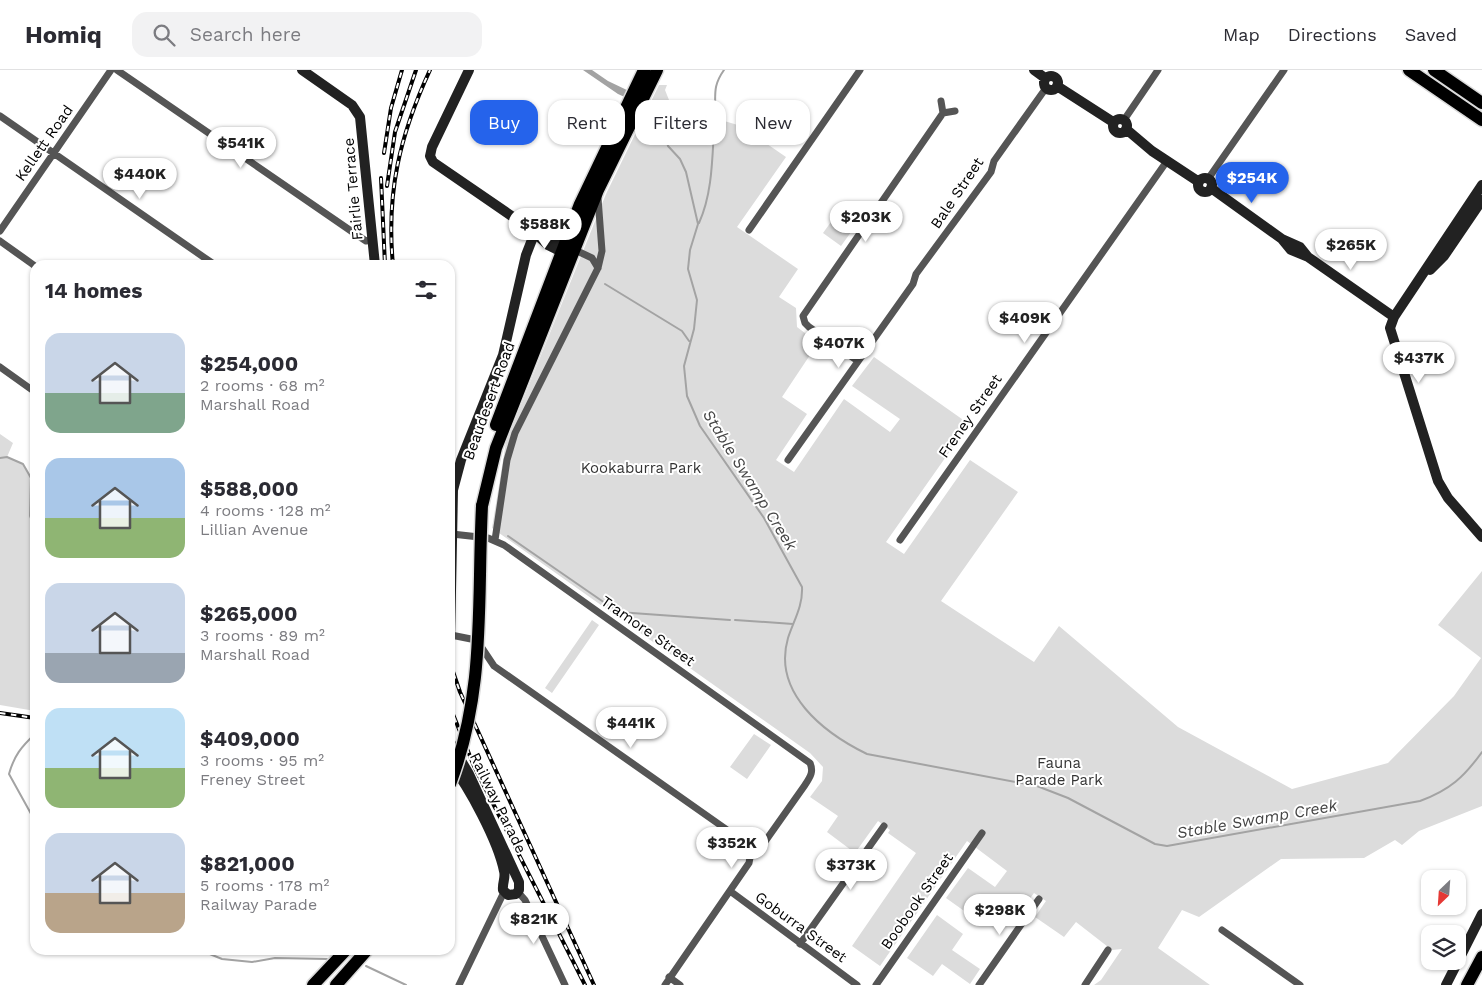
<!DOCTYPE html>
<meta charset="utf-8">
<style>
:root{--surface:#fff;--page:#f2f2f3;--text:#2b2b33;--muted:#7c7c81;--line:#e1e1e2;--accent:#2563eb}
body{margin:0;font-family:"Work Sans",sans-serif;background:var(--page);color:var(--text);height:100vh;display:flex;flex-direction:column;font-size:19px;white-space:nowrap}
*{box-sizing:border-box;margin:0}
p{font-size:16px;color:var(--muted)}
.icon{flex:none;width:28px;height:28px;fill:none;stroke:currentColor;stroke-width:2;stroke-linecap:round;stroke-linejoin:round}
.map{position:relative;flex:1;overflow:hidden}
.sheet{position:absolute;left:30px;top:190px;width:425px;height:695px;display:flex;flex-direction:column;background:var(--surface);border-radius:15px;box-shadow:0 1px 4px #0004}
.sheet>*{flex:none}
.banner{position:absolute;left:470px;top:30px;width:475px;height:45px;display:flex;gap:10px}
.needle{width:32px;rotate:205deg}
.buttons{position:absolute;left:1421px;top:800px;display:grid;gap:10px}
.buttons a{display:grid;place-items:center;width:45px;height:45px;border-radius:10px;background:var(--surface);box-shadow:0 1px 4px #0004;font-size:25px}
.price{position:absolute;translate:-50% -42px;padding:0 11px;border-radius:18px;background:#fff;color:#222;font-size:16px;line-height:32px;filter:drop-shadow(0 1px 2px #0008)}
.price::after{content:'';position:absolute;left:50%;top:30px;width:15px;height:11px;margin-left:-8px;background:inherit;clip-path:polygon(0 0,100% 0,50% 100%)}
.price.active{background:var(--accent);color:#fff}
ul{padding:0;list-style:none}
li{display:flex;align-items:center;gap:15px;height:125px;padding:0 15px}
li span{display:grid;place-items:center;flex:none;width:140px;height:100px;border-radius:15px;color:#555}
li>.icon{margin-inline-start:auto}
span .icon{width:60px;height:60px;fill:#fffc;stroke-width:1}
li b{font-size:21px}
h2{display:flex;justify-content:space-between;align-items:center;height:60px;padding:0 15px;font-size:21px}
.pill{padding:0 18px;border-radius:15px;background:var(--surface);box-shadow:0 1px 4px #0004;font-size:18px;line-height:45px}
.pill.active{background:var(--accent);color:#fff}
header{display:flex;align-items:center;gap:30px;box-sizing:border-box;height:70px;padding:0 25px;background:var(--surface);border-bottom:1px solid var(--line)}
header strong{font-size:24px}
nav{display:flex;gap:28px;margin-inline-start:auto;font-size:18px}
.search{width:350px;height:45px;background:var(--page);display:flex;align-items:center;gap:12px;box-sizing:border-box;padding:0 18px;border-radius:15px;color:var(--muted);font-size:19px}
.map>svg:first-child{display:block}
.green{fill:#dcdcdc}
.water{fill:#a3a3a3}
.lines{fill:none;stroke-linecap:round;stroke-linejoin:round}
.stream{stroke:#a3a3a3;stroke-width:2}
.highway-casing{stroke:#dbdbdb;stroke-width:15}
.street{stroke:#555;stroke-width:7}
.secondary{stroke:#222;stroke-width:10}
.highway{stroke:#000;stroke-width:12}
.rail-casing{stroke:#000;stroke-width:4}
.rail{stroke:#fff;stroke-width:2;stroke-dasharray:5.5;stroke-linecap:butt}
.highway-bridge-casing{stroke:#dbdbdb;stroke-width:15;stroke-linecap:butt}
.highway-bridge{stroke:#000;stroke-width:12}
.labels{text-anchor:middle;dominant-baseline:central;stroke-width:4;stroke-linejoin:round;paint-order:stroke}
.street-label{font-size:15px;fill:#000;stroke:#fff}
.park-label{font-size:15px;fill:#333;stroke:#fff}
.water-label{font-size:16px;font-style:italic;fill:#444;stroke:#fff}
</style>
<header>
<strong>Homiq</strong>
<div class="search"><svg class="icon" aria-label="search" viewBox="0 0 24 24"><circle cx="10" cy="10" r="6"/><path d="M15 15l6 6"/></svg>Search here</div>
<nav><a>Map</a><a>Directions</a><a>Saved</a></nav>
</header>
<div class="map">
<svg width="1482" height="915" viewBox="0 0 1482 915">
<rect width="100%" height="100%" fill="#fff"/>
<!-- green -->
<path class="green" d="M 659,15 L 667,15 L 665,20 L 671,35 L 741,56 L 786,87 L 737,157 L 798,199 L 779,227 L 796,238 L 797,257 L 818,273 L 782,327 L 807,344 L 776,390 L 794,402 L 844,329 L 890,362 L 900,349 L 852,316 L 874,287 L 969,354 L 886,472 L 904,484 L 970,390 L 1018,422 L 941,531 L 1034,592 L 1059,556 L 1178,657 L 1292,719 L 1388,693 L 1454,626 L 1481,588 L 1438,555 L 1482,501 L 1482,736 L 1419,761 L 1402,775 L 1395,770 L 1364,788 L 1281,789 L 1199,847 L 1182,840 L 1158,878 L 1210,915 L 1094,915 L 1101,910 L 1122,879 L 1112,880 L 1076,852 L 1064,867 L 1035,847 L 1046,831 L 1034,823 L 1012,853 L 985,833 L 974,848 L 946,828 L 968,798 L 995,817 L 1007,801 L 967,771 L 880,896 L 852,876 L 916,783 L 888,763 L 890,760 L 878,751 L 855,783 L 827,762 L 838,746 L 810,727 L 822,711 L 823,697 L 810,683 L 492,458 L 506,372 L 606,124 Z
M 841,138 L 859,151 L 841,176 L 823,163 Z
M 0,364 L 13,373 L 7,387 L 23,394 L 31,408 L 30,446 L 35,459 L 35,641 L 0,635 Z
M 592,550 L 599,555 L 552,623 L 545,618 Z
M 754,664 L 771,675 L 747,709 L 730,697 Z
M 937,845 L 963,864 L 952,880 L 980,899 L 970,914 L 942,894 L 933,906 L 907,888 Z"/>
<!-- water -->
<path class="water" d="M 583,0 L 592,0 L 608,11 L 652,32 L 649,38 L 618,24 Z"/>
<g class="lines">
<!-- stream -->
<path class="stream" d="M 652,36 L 658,42 L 665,61 L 668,76 L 680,89 L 686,102 L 698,154 L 690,180 L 688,199 L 697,230 L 694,259 L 684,296 L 687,326 L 700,356 L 764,448 L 802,517 C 803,536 794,550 788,568 C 772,623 824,663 867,684 L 1037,716 L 1068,728 L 1155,774 L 1167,776 L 1420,731 C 1450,720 1464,707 1482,682
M 699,153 C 714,120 712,80 715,44 C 716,25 712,17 724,0
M 605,214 L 682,261 L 689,271
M 0,388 L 7,387 L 23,394 L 31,408 L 30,446 L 35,459
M 508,466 L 618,542 L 730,550
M 735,550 L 793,554
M 35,664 C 21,677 14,686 9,704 L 35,751
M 200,880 L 222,889 L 252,892 L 275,888 L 327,889
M 366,896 L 406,915"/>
<defs>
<path id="highway" d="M 1409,0 L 1482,50
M 1434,0 L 1482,33
M 545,165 L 572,154
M 496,355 L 580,134 L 644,0
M 482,436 L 496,378 L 598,120 L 657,0
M 450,686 L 454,678
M 313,915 L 346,880
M 336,915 L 367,880
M 1467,915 L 1482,887"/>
</defs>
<!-- highway casing -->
<use href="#highway" class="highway-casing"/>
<!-- street -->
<path class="street" d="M 117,0 L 354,163 L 366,171 L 372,170
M 941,31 L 943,43 L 955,41
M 0,46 L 215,195
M 1124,50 L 1158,0
M 1208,109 L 1284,0
M 749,160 L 860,0
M 0,161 L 111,0
M 0,171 L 35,196
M 575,180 L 592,188 L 598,198
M 858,291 L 809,257 L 805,253 L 803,246 L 943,43
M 0,297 L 35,322
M 788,390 L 913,214 L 916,204 L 991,102 L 994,91 L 1046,18
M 452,464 L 488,468 L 504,475 L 810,693 C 814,702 810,707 805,715 L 764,773 L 760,778 L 751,782 L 749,793 L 665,915
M 495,470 L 507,390 L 515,363 L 598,198 L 602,181 L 598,128
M 900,470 L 1167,91
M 451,565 L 471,569 L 478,572 L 494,596 L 740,769 L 751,782
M 730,821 L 857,915
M 518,822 L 525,830 L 565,915
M 1222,860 L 1300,915
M 800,874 L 884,756
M 669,907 L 680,915
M 459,915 L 504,822
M 876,915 L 982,763
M 979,915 L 1039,829
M 1085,915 L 1108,880"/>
<!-- secondary -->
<path class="secondary" d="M 302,0 L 352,35 L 360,47 L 375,195
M 469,0 L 432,77 L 430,86 L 433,92 L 535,162 L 570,178
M 1034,0 L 1045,8
M1044 13a7 7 0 1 1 14 0a7 7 0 1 1-14 0Z
M 1057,16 L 1113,52
M1113 56a7 7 0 1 1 14 0a7 7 0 1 1-14 0Z
M 1126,59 L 1152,81 L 1199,112
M1198 115a7 7 0 1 1 14 0a7 7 0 1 1-14 0Z
M 1482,115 L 1394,247 L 1390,258 L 1438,411 L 1448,428 L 1482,467
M 1211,118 L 1282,169 L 1291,180 L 1308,187 L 1394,247
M 537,165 L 548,175 L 566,184
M 1282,169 L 1300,177 L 1308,187
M 1430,200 L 1444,186 L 1482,130
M 450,571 L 453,420 L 461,390 L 503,285 L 526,185 L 535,162
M 450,672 L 469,704 L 519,812 L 519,820 L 516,824 L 508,825 L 503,820 C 502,813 506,808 504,801 C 498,771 469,717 450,693
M 1446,915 L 1482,844"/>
<!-- highway -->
<use href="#highway" class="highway"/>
<defs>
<path id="rail" d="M 384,83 L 391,38 L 402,0
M 381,108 L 385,195
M 387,116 L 395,62 L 416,0
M 393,195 C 386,122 400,65 430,0
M 450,593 L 460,622 L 594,915
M 450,637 L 474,696 L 585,915
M 0,643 L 35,648"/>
</defs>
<!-- rail casing -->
<use href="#rail" class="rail-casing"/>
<!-- rail -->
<use href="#rail" class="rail"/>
<defs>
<path id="highway-bridge" d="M 450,714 C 486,619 477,535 482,436"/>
</defs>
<!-- highway-bridge casing -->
<use href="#highway-bridge" class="highway-bridge-casing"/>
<!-- highway-bridge -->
<use href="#highway-bridge" class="highway-bridge"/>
</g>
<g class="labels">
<!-- street labels -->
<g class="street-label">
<text transform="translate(44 73) rotate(-55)">Kellett Road</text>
<text transform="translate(353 119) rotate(-95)">Fairlie Terrace</text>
<text transform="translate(957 123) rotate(-56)">Bale Street</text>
<text transform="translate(489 331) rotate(-70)">Beaudesert Road</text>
<text transform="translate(970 346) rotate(-55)">Freney Street</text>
<text transform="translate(648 561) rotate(35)">Tramore Street</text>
<text transform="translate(498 733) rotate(64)">Railway Parade</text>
<text transform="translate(917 831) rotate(-55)">Boobook Street</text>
<text transform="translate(801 857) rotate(36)">Goburra Street</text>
</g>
<!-- park labels -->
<g class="park-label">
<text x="641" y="398">Kookaburra Park</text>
<text x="1059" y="693">Fauna<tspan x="1059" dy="17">Parade Park</tspan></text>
</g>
<!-- water labels -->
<g class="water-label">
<text transform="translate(750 410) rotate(58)">Stable Swamp Creek</text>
<text transform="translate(1257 749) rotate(-10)">Stable Swamp Creek</text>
</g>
</g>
</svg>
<div class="buttons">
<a><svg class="needle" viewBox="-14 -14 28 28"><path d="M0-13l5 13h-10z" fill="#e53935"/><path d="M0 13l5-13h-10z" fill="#7c7c81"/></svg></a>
<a><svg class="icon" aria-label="layers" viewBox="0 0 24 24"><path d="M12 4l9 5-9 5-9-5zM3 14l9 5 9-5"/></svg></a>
</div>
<b class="price" style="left:241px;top:99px">$541K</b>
<b class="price" style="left:140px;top:130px">$440K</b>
<b class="price active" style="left:1252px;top:134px">$254K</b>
<b class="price" style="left:866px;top:173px">$203K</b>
<b class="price" style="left:545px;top:180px">$588K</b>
<b class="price" style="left:1351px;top:201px">$265K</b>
<b class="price" style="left:1025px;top:274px">$409K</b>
<b class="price" style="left:839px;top:299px">$407K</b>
<b class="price" style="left:1419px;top:314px">$437K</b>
<b class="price" style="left:631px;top:679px">$441K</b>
<b class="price" style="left:732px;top:799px">$352K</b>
<b class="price" style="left:851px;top:821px">$373K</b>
<b class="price" style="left:1000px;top:866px">$298K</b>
<b class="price" style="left:534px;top:875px">$821K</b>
<div class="banner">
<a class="pill active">Buy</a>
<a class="pill">Rent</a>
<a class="pill">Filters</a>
<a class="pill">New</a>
</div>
<section class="sheet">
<h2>14 homes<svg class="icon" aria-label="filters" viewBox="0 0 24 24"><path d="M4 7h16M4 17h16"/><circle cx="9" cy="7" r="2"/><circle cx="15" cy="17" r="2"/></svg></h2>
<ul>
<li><span style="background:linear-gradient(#c9d6e8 60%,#7fa58c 0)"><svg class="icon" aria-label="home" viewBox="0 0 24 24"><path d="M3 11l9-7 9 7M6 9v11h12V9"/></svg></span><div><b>$254,000</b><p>2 rooms · 68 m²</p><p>Marshall Road</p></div></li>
<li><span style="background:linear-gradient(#a9c7e8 60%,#8fb573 0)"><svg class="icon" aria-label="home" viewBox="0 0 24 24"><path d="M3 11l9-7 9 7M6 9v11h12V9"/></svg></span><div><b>$588,000</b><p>4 rooms · 128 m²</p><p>Lillian Avenue</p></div></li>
<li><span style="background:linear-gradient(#c9d6e8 70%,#9aa5b1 0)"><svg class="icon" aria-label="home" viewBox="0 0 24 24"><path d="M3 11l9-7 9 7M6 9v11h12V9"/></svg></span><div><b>$265,000</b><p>3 rooms · 89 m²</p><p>Marshall Road</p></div></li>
<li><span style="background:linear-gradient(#bfe0f5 60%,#8fb573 0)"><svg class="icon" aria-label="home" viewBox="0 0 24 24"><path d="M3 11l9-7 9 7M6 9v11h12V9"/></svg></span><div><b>$409,000</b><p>3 rooms · 95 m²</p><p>Freney Street</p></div></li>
<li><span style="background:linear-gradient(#c9d6e8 60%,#b9a48a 0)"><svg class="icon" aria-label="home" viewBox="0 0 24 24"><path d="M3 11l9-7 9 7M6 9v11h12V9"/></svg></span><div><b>$821,000</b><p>5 rooms · 178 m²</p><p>Railway Parade</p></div></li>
</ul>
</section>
</div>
